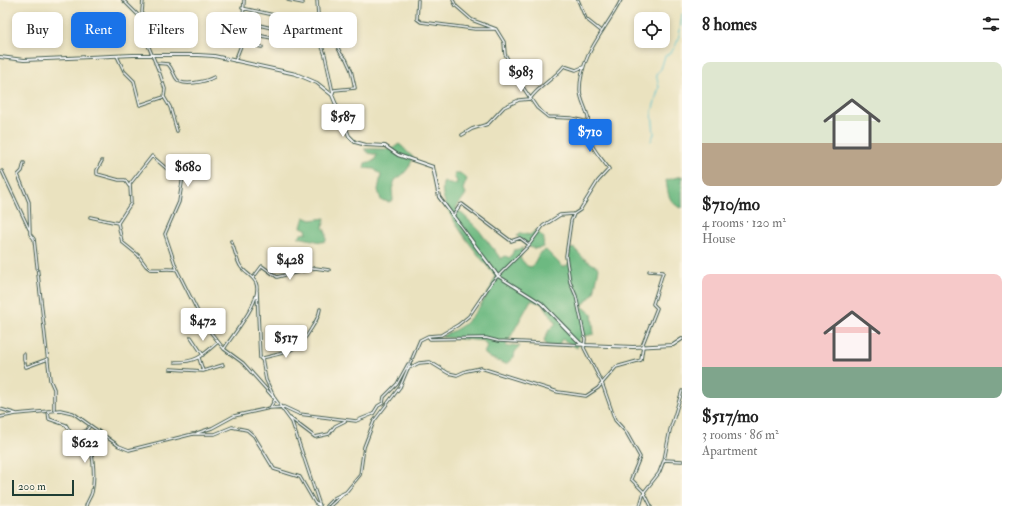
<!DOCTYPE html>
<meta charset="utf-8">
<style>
:root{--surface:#fff;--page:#f6f6f6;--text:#222;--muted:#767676;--accent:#1a73e8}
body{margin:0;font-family:"IM FELL Double Pica",serif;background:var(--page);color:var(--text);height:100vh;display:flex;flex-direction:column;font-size:15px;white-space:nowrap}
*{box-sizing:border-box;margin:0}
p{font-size:13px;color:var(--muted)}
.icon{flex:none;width:22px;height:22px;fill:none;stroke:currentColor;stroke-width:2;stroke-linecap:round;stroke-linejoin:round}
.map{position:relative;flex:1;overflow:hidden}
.details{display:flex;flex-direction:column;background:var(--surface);width:340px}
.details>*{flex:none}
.hud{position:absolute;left:12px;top:12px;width:380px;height:36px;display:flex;gap:8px}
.tools{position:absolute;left:634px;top:12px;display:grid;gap:8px}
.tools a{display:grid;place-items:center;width:36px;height:36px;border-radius:8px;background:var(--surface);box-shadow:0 2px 6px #0003;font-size:20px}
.scale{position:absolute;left:12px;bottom:10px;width:62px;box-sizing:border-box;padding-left:4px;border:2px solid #1f3d34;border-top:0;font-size:11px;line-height:14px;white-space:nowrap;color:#1f3d34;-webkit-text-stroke:3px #fcf5e5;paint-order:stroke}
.price{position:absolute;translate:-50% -34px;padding:0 9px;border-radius:4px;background:#fff;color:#222;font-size:13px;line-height:26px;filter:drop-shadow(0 1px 2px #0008)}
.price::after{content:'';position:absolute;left:50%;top:24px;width:12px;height:9px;margin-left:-6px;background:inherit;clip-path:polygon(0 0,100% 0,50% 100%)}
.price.selected{background:var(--accent);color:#fff}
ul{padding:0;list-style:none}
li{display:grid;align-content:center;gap:8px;height:212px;padding:0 20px}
li span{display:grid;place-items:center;height:124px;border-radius:8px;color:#555}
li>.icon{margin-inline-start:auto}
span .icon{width:72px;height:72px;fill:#fffc;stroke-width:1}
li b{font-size:17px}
h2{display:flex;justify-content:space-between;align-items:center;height:48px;padding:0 20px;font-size:17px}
.tag{padding:0 14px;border-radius:8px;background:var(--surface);box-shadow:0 2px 6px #0003;font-size:14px;line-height:36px}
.tag.selected{background:var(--accent);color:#fff}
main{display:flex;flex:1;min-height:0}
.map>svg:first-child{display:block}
.forest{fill:#6db981;stroke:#467b5a}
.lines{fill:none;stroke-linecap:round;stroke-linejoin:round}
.stream{stroke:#58c3d2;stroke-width:1}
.minor-casing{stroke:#3d5649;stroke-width:3.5}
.tertiary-casing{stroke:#3d5649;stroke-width:4}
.minor{stroke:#fff;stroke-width:1.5}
.tertiary{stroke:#fff;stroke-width:2}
</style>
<main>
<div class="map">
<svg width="682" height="506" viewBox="0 0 682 506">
<rect width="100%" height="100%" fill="#fcf5e5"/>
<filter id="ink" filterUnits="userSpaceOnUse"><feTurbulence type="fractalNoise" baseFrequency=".025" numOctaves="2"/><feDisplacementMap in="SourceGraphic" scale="8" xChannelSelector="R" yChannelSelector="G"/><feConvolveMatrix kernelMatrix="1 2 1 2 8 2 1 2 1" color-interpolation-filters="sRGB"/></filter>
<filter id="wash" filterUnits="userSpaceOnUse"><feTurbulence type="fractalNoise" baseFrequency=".012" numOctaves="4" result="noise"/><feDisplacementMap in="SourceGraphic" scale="16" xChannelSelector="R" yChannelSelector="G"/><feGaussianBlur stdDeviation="0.9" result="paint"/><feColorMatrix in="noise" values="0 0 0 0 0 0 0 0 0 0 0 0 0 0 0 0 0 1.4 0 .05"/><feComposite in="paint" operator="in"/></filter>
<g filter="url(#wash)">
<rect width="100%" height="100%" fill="#eae2bf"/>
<!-- forest -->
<path class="forest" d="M 399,144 C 405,148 407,153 413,157 C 410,168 404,175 395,180 L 392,189 L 393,200 L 389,202 L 381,200 L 378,190 L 381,175 L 374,169 L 364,168 L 365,163 L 374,161 L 377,155 L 369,153 L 364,149 L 392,149 Z
M 455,173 L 460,173 L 467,179 L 463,189 L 466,194 L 456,208 L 478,229 L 501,259 L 505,256 L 510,258 L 514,250 L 523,248 L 520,258 L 527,266 L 532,267 L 539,254 L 546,250 L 563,267 L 569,264 L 570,248 L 575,249 L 583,258 L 599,268 L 594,293 L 582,306 L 592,314 L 594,334 L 580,337 L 577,348 L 562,339 L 558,346 L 546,346 L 544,340 L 549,330 L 556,323 L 543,304 L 531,300 L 506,345 L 508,347 L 512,345 L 520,346 L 515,352 L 514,357 L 506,364 L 490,358 L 484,353 L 487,347 L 484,341 L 441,337 C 447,333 454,331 460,327 C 473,319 492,291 495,276 C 481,257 433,205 444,181 L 449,184 L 456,184 L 457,181 L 454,177 Z
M 682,176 L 682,208 C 668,203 668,193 666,180 Z
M 304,217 L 311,220 L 325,218 L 323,227 L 326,233 L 326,241 L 321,242 L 298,237 L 301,234 L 307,233 L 306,229 L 301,227 Z
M 536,230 L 544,238 L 543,247 C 531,252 525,244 517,236 L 520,233 L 530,235 Z"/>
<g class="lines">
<!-- stream -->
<path class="stream" d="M 651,141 L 654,134 L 652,112 L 659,87 L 656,74 L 661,69 L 665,56 C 680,49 680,29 682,14"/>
</g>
</g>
<g filter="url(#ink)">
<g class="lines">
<defs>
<path id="minor" d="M 123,0 L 143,20
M 143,0 L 142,12 L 148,45 L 160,74 L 165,89 L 164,97 L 170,107 L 177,131
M 288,0 L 303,3
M 317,0 L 318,15 L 322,28 L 332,36 L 341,54 L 346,59 L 351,70 L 355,88 L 334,90 L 332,95
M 418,0 L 417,19 L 421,22 L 475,29 L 496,29
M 453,0 L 456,6 L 472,20 L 496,29 L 504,42 L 505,54 L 522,86 L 537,108 L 548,117 L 571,118 L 588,122
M 578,0 L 586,19 L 601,31
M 242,8 L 283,17 L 306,20
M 242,21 L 276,29
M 322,28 L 319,38 L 325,55 L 333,93
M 242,32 L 272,38
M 242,43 L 262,47
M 117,56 L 124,71 L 134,81 L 140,105 L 164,97
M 235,61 L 242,43 L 244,0
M 155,63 L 168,64 C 172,68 173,73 176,78 C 181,88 207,81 214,77
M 462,135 L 472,129 L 488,124 L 504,107 L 519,100 L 530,99 C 539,86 554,79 564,66 L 576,70 L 583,67
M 102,161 L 97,170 L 97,174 L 119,180 L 125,180 L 129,186
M 24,163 L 22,171 L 18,175 L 29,202 L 30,234 L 34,239 L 50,380 L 54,389 L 54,409
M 2,171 L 29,229
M 574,214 L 571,221 L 566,256 L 570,282 L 576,296 L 585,339 L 584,348 L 602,383 L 615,420 L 626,432 L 640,457 L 631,479 L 644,492 L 640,506
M 453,216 L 460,205 L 462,204 L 511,241 L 520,238 L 528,244
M 90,217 L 118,223
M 177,270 L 165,234 L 179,202 L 183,176 L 176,169 L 167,169 L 152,156 L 130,184 L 131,203 L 118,223 L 122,242 L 138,255 L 146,266 L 150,269 C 157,270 173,268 177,270 L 204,324 L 224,349 L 243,363 L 275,399 L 292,422 L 320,506
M 253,278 L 262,266 L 277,277 L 315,268 L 329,270
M 257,291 L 260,358 L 262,360
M 428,336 L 430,339 L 486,338 L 498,341 L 584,345
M 191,337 L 203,355
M 642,346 L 657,308 L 653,304 L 663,272 L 649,271
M 224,349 C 233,334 263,300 256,283 C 253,276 245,273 241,267 C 236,260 235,249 231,241
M 24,354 L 24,360 L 26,367 L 48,359
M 175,362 C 197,362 202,356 218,342
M 170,369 L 203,371 L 199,358
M 407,369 L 419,363 L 430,362 L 448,373 L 457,375 L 466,371 L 481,368 L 558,392 L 586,396 L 598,388 L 616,367 L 641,360 L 643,346
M 203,371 L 223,365
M 270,408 L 275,399 L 266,380 L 262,358 C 285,353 298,352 311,329 C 315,323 319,317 320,309
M 0,409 L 17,414 L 60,410 L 73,413 L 119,446 L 129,450 L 193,434 L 215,434 L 232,427 L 247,430 L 254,436 L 274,469 L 300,477 L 315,503 L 320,506
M 48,411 L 49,419 L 66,425 L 72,435 L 75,436 L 87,430
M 0,417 L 16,414
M 290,418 L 315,437 L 329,434 L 335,426 L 345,421
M 197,433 L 212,428 L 234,416 L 270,408 L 284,407 L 299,414 L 356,421 L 373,414 L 378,406 L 383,403 L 384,397 L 397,384 L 408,364
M 664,460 L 670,430 L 682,391
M 86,506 C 87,501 91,497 92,492 C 96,475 92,447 87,430 L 89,427
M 326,506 L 334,498 L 346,492 L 360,475 L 364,447 L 374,421 L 400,387 L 420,340 L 428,336 L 441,335 L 458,325 L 469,316 L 492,282 L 529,245 L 543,226 L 560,215 L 574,214 L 580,210 L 598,181 L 609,169 C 603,160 591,148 589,138 C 588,131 589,124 588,117 C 586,108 580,99 580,90 C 580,54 606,30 621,0
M 330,506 L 343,494
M 651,506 L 644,492 L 659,473 L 664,460 L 682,461"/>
<path id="tertiary" d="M 0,57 L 24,60 L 133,55 L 198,55 L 214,56 L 296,74 L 317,83 L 332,95 L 349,136 L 355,142 L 366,145 L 385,146 L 398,155 L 433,167 L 439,197 L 498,276 L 541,303 L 580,343 L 585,345 L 633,347 L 673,345 L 682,339"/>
</defs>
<!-- minor casing -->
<use href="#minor" class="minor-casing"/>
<!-- tertiary casing -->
<use href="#tertiary" class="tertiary-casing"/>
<!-- minor -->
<use href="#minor" class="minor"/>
<!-- tertiary -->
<use href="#tertiary" class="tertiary"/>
</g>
</g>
</svg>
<div class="tools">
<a><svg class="icon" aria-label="locate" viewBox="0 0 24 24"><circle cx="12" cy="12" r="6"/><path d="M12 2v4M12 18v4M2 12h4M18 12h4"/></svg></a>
</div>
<div class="scale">200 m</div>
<b class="price" style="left:521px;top:93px">$983</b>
<b class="price" style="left:343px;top:138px">$587</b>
<b class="price selected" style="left:590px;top:153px">$710</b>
<b class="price" style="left:188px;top:188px">$680</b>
<b class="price" style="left:290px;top:281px">$428</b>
<b class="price" style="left:203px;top:342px">$472</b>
<b class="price" style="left:286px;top:359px">$517</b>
<b class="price" style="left:85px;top:464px">$622</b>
<div class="hud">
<a class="tag">Buy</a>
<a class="tag selected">Rent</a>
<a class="tag">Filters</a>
<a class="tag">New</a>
<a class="tag">Apartment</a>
</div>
</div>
<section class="details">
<h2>8 homes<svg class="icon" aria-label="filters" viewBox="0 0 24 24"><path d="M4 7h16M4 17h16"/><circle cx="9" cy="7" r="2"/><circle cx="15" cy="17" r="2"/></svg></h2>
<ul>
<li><span style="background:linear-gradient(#dfe7d0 65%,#b9a48a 0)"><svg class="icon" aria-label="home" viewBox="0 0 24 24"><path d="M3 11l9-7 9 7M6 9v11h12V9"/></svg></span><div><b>$710/mo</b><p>4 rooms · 120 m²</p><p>House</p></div></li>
<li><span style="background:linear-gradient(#f6c9c9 75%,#7fa58c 0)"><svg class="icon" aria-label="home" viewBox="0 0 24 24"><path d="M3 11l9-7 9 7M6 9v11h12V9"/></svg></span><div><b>$517/mo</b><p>3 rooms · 86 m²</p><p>Apartment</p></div></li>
</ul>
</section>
</main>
